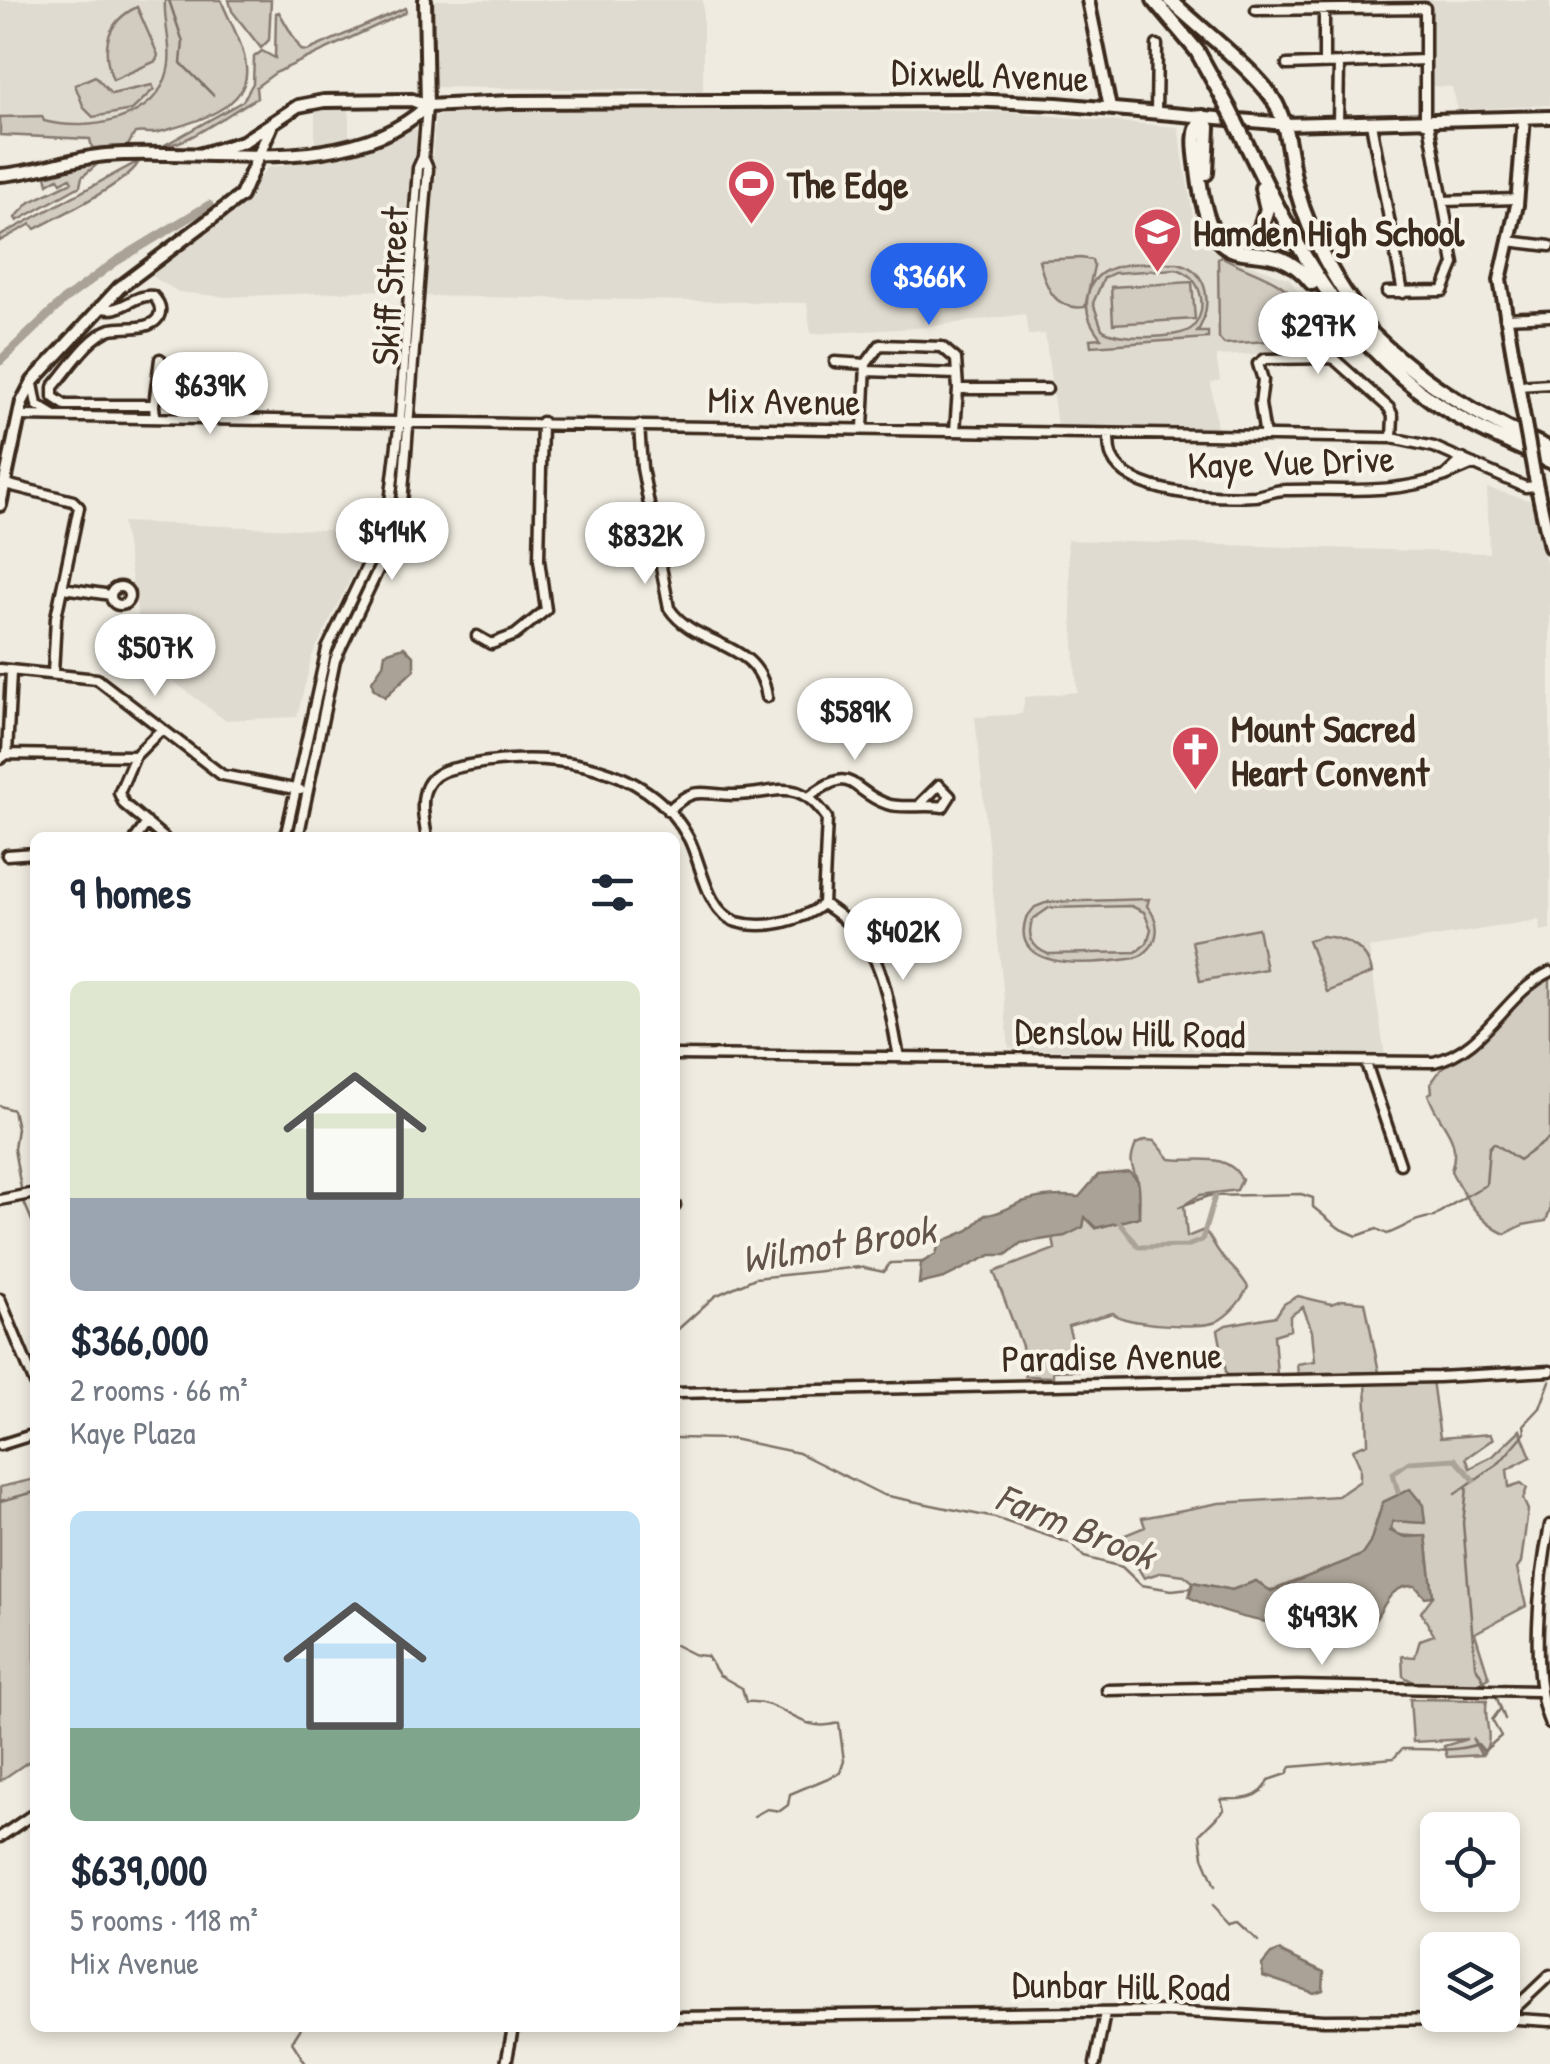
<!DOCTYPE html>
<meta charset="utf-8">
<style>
:root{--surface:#fff;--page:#f2f2f3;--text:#1f2937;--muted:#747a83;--accent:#2563eb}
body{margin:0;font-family:"Patrick Hand",sans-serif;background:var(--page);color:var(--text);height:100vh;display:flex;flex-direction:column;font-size:38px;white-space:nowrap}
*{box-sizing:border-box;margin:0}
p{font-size:32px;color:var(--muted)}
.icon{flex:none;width:55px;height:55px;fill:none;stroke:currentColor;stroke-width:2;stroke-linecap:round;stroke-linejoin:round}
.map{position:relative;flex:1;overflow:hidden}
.panel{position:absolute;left:30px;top:832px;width:650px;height:1200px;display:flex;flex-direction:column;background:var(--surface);border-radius:15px;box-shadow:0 5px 15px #0003}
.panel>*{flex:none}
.tools{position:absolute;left:1420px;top:1812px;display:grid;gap:20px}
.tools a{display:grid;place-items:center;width:100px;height:100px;border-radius:15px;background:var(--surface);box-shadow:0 5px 15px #0003;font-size:50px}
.price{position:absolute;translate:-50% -85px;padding:0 22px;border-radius:35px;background:#fff;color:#222;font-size:32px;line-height:65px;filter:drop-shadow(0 2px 5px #0008)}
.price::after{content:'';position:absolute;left:50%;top:60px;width:30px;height:22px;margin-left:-15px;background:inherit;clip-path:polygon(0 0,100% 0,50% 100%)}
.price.current{background:var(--accent);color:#fff}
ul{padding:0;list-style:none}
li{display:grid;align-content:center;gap:20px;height:530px;padding:0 40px}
li span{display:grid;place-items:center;height:310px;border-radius:15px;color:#555}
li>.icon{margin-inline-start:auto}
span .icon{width:180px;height:180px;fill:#fffc;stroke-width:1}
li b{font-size:42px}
h2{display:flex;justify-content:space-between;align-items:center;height:120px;padding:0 40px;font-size:42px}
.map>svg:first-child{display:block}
.built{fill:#e0dbd0}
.green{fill:#d1cbc0;stroke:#867a6f;stroke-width:2.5;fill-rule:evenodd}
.water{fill:#aaa296;stroke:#7e7266;stroke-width:2.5}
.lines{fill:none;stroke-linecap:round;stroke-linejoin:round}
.stream{stroke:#7e7266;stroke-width:2.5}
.canal{stroke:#aaa296;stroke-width:5}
.river{stroke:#aaa296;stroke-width:9}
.minor-casing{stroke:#3b2a1e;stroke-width:15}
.major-casing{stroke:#3b2a1e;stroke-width:18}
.highway-casing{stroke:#3b2a1e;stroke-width:20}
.minor{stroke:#f7f3e8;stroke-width:8}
.major{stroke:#f7f3e8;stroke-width:10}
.highway{stroke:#f7f3e8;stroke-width:12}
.major-bridge-casing{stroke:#3b2a1e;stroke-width:18;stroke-linecap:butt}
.highway-bridge-casing{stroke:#3b2a1e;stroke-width:20;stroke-linecap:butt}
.major-bridge{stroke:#f7f3e8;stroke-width:10}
.highway-bridge{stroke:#f7f3e8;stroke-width:12}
.labels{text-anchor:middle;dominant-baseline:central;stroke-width:8;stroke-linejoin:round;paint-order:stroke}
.street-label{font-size:38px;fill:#3b2a1e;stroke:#f7f3e8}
.poi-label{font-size:38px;font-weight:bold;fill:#3b2a1e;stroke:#f7f3e8;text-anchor:start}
.water-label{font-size:40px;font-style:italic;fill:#625448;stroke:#f7f3e8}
</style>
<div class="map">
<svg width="1550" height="2064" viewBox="0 0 1550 2064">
<rect width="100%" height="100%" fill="#efebe0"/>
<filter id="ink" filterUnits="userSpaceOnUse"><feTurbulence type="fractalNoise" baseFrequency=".01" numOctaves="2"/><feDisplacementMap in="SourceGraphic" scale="20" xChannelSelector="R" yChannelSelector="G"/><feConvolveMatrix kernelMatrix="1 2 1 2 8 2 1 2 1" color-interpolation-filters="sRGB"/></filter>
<g filter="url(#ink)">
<!-- built -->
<path class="built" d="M 0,0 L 167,0 L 170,33 L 181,46 L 182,64 L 177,64 L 182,91 L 85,141 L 0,134 Z
M 434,0 L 703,0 L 703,91 L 432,87 Z
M 1423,0 L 1550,0 L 1550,105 L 1458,110 L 1452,87 L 1429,86 L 1428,5 L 1423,5 Z
M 780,103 L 782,111 L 1010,112 L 1178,127 L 1197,239 L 1218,253 L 1290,279 L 1332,351 L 1216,356 L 1220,380 L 1211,383 L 1217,429 L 1057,427 L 1045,334 L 1028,335 L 1025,314 L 917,328 L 811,334 L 807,303 L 423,296 L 435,117 L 457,112 L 583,109 L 717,110 Z
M 315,107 L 349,107 L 349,139 L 315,148 Z
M 412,126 L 418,132 L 403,289 L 226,297 L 178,292 L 152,276 L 150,272 L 239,207 L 267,168 L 356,153 Z
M 1487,488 L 1532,501 L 1550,581 L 1550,929 L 1541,931 L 1539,920 L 1369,948 L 1386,1063 L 1009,1048 L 975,717 L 1022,714 L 1025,697 L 1077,692 L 1067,540 L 1489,553 Z
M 122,522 L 374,532 L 312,656 L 297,717 L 225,720 L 146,661 Z"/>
<!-- green -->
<path class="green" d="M 165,0 L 221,0 C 229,21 244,44 246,67 C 251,109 189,124 159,132 C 150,135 144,131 135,133 L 127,147 L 92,148 L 90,139 L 0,135 L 0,117 L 42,116 L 44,121 C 87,132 156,122 168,70 C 173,48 163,22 165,0 Z
M 229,0 L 271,0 L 269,40 L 261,48 L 232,11 Z
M 137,7 L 158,55 L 156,61 L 113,80 C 101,50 105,22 137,7 Z
M 405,8 L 406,12 L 275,73 L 256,87 L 257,98 C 234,109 186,146 165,145 L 243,101 L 253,83 L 254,57 L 262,51 L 275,58 L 276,13 L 279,12 L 301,50 L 307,51 Z
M 95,76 L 111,94 L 152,85 L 154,89 L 132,110 L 93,117 L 84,108 L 75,85 Z
M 101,161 L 82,177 L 80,186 L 17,221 L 15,218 L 30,202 L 72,182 L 70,178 L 61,183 L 58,178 L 48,184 L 46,176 Z
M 139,161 C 132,181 57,217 35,229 L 31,224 L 0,241 L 0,236 Z
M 1221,256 C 1251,274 1285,277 1304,310 L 1300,334 L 1283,340 L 1224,344 L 1219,338 L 1218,259 Z
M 1081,258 L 1092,260 L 1094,266 L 1085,307 C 1054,311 1045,286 1039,260 Z
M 1178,263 C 1210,271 1213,308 1197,332 L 1208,332 L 1208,338 L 1091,346 L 1090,339 L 1101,338 C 1092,327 1086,316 1087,301 C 1090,256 1146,264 1178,263 ZM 1176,269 C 1200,274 1210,308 1193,327 C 1181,340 1114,340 1102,329 L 1093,303 L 1104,278 L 1114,273 Z
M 1192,282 L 1195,319 L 1113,324 L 1111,287 Z
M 1149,899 L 1147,906 C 1163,925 1159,947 1136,958 C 1104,963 1007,976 1026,918 L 1035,907 L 1048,902 ZM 1131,906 L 1144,912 L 1151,929 L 1147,943 L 1136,952 L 1048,954 C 1032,948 1026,935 1033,919 L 1049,908 Z
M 1258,928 L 1266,969 L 1200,981 L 1192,941 Z
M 1323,936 C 1346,938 1368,948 1372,973 L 1327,992 L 1308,940 Z
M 1550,974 L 1550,1210 L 1546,1221 L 1523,1225 L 1505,1234 C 1478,1222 1464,1196 1451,1171 C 1463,1135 1438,1126 1428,1094 L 1432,1092 L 1431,1083 L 1445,1064 L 1474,1046 L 1516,999 Z
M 1145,1140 L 1155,1141 L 1170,1159 C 1194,1163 1225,1150 1242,1179 L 1237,1190 L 1200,1195 L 1184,1205 L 1187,1237 L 1204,1230 C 1211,1237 1213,1244 1219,1252 C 1228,1265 1240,1272 1248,1287 C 1241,1301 1231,1314 1216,1322 C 1201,1329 1124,1325 1113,1313 L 1068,1326 L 1081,1370 L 1053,1371 L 1053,1377 L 1025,1376 L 1022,1346 L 994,1272 L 1055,1249 L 1053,1238 L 1083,1227 L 1084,1215 L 1096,1228 L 1139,1217 C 1139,1207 1141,1192 1138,1182 C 1132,1165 1128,1164 1136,1144 Z
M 1298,1296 L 1331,1304 L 1342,1300 L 1365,1302 L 1379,1372 L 1298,1374 L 1297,1364 L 1315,1361 L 1312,1331 L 1303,1307 L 1290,1316 L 1290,1330 L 1274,1335 L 1277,1375 L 1227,1377 L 1218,1330 L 1226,1325 L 1276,1316 L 1284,1304 Z
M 1432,1380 L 1440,1438 L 1490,1434 L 1493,1439 L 1466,1458 L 1470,1468 L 1493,1456 L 1520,1430 L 1531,1457 L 1507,1470 L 1509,1487 L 1521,1483 L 1527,1488 L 1523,1499 L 1528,1510 L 1521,1563 L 1517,1569 L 1526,1606 L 1475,1633 L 1489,1678 C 1469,1691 1422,1690 1403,1676 L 1402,1656 L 1415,1657 L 1420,1640 L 1434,1635 L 1421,1612 L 1433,1596 L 1426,1537 L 1398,1535 L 1389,1526 L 1393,1521 L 1425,1523 L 1420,1500 L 1379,1514 L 1370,1544 L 1362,1555 L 1280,1589 L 1267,1590 L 1256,1581 L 1232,1590 L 1193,1582 L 1184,1575 L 1162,1572 L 1144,1578 L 1120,1537 L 1145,1527 L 1142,1518 L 1219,1503 L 1338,1496 L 1360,1481 L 1360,1467 L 1353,1449 L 1368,1443 L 1366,1381 Z
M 35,1479 L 35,1757 L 0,1781 L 0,1487 Z
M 1410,1699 L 1487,1700 C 1482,1721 1496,1737 1483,1754 L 1472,1738 L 1481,1755 L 1447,1757 L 1444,1746 L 1467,1739 L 1413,1742 Z"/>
<!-- water -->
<path class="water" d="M 404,647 L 414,657 L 414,670 L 385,697 L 373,688 L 372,681 L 383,665 L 385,653 Z
M 1130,1172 L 1138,1181 L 1139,1217 L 1096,1228 L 1085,1217 L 1083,1227 L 1065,1236 L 1021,1243 L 1006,1255 L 991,1255 L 944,1278 L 919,1284 L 921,1263 L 936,1254 L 939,1243 L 969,1230 L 985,1215 C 1001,1214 1008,1207 1022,1202 C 1040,1196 1061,1195 1079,1197 L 1098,1175 Z
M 1410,1489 L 1423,1505 L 1425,1523 L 1393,1521 L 1390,1531 L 1406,1537 L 1426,1536 L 1433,1596 L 1425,1597 L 1415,1586 C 1387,1584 1384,1612 1369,1628 C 1310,1630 1242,1625 1189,1597 L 1193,1582 L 1232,1590 L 1256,1581 L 1271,1591 L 1362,1555 L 1370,1543 L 1383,1502 Z
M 1279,1951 L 1324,1972 L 1323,1990 L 1314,1993 L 1263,1976 L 1262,1965 L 1271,1954 Z"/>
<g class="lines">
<!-- stream -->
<path class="stream" d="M 169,0 L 183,42 L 181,63 L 213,95
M 0,1106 L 13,1110 L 17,1128 L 14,1149 L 21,1188
M 24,1202 L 35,1228
M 1179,1207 L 1208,1196 L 1301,1194 L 1313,1198 L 1313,1207 L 1339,1228 L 1357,1236 L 1377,1229 L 1387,1234 C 1404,1228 1417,1217 1434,1217 C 1440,1211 1476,1190 1486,1185 L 1489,1148 L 1494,1143 L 1519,1160 L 1550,1138
M 675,1332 L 715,1296 L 755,1278 L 860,1267 L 884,1272 L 890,1263 L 924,1262
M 675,1438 L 732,1439 L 799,1453 L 883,1495 L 995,1518 L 1072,1544 L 1084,1557 L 1122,1567 L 1141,1585 L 1172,1590 L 1190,1588
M 1467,1488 L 1463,1523 L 1475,1665 L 1488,1687
M 1455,1494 L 1500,1462 L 1525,1433 L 1524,1425 L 1540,1408 L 1550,1381
M 0,1501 L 35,1492
M 675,1645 L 695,1655 L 707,1656 L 719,1675 L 742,1688 L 746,1702 C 785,1699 797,1735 839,1723 L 844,1761 L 840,1773 L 790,1794 L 788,1805 L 780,1811 L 767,1809 L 754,1816
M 1496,1696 L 1505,1719
M 1215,1886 L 1203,1857 L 1200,1834 L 1224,1810 L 1221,1799 C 1240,1800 1262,1800 1269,1780 L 1287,1774 L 1291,1767 L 1394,1758 L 1402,1749 C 1429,1748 1451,1753 1478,1744 L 1484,1751 L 1501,1736 L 1492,1720 L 1501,1708
M 1212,1906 L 1229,1924 L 1238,1922 L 1259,1941
M 301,2028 L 292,2042 L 306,2064"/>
<!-- canal -->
<path class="canal" d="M 1116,1218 L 1139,1247 L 1187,1246 L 1202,1240 L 1215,1196
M 1398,1492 L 1393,1473 L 1409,1462 L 1455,1459 L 1474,1480"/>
<!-- river -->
<path class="river" d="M 0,361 L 64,300 L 115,262 L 209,205"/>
<defs>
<path id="minor" d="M 1256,10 L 1425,8 L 1425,123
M 1324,10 L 1324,64
M 1287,65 L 1425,60
M 1156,113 L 1157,45
M 1338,123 L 1339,63
M 1371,123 L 1403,293
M 1443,201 L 1518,199
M 1508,241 L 1550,246
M 1387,292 L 1443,291 L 1454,264 L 1429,123
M 100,307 C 119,316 134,293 153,296 C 159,302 163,309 158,318 C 149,331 124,326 111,329 C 89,336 68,370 53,387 L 53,397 L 65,405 L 154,405 L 155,417
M 1505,318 L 1550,316
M 835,362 L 866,364 L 863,428
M 866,364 L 880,345 L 942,347 L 956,359 L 958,389
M 866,371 L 957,374
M 33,384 L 37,405 L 52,414
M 1518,386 L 1550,384
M 154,405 L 160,359
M 20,416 L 1392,438 L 1434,447 L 1525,487 L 1537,486
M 639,425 L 642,468 L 669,608 C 696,649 759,638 767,697
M 955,431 L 958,389 L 1047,389
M 1109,434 C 1109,441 1109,451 1112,457 C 1129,496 1219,498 1255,496 C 1265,495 1274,490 1285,490 C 1340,488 1391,496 1445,476
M 1265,436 L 1260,404 L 1263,380 L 1258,364 L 1265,359 L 1333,358 L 1389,408 L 1393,416 L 1392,438
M 1463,459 L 1445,476 L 1473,464
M 5,484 L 73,501 L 79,507 L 56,617 L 53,673
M111 596a9 9 0 1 1 18 0a9 9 0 1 1-18 0Z
M 63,588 L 111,595
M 477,636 L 491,644 L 515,635 L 546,610 L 539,560 L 542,422
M 0,669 L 97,679 L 222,775 L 300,790
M 162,729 L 135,756 L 119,793 L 124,804 L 164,838
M 7,754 L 135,756
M 0,759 L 7,754 L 11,672
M 809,797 C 855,762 849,791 887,804 C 900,809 925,804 943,807 L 950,796 L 939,785 L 921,803
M 668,811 C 696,784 700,795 734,795 C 776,795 797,774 827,818 L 823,904
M 136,838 L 147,823
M 285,838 L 327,649 L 379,541 L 390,503 L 400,420 L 418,168 L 423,157 L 427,106
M 298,838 L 335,660 L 388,549 L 402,504 L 428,169 L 423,157
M 427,838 C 422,810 415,778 451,769 C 532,749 645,756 689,839 C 702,864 706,912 737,922 C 765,930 802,921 823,904 C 886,943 885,990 899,1057
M 7,855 L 35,853
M 675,1055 L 1434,1062 C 1486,1050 1504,994 1550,972
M 1366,1063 L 1400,1164
M 0,1200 L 35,1193
M 675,1205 L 675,1206
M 0,1299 L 35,1384
M 675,1393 L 1438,1377 L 1550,1371
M 0,1445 L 35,1434
M 1550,1525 C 1539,1577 1529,1677 1550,1724
M 1107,1690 L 1297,1686 L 1538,1691
M 0,1837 L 35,1813
M 1508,2014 L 1517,2019 L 1550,2021
M 675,2017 L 1168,2011 L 1324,2020 L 1490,2019 L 1514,2009 L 1550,1975
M 506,2064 L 513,2028
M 1095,2064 L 1105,2013"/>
<path id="major" d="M 425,0 L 427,106
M 1088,0 L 1110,108
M 202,154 L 243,142 L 298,106 L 324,101 L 412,100 L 427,106 L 510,102 L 969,100 L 1057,104 L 1285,124 L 1550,117
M 0,175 C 36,173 70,158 106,155 C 204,147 349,180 427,106
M 1522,407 L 1500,280 L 1517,205 L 1524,118
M 1534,473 L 1550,547
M 0,505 L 22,402 L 33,381 L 119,288 L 241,196 L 271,127"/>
<path id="highway" d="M 1154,0 L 1197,51 L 1228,107
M 1170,0 C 1197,26 1260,74 1276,104 C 1289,130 1289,159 1296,187 C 1308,230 1328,270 1354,306
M 1203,117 C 1191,131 1196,153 1198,170 C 1213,303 1259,217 1312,283
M 1203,117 L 1208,127 L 1206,173
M 1242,135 C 1291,236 1338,335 1433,401 C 1469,426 1510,443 1550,461
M 1221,235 L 1236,242 L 1259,233 L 1267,209 L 1262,188
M 1342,302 C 1400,370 1469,413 1550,449"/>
</defs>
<!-- minor casing -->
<use href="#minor" class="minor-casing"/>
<!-- major casing -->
<use href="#major" class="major-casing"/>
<!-- highway casing -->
<use href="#highway" class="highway-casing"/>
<!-- minor -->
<use href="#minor" class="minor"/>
<!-- major -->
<use href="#major" class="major"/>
<!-- highway -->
<use href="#highway" class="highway"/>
<defs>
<path id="major-bridge" d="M 1522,407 L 1534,473"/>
<path id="highway-bridge" d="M 1228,107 L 1242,135"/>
</defs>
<!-- major-bridge casing -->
<use href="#major-bridge" class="major-bridge-casing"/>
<!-- highway-bridge casing -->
<use href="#highway-bridge" class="highway-bridge-casing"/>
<!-- major-bridge -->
<use href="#major-bridge" class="major-bridge"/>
<!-- highway-bridge -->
<use href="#highway-bridge" class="highway-bridge"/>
</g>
</g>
<!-- icons -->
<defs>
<symbol id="stadium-pin" viewBox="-11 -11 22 30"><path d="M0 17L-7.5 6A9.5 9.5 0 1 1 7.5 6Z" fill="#d1495b" stroke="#f7f3e8"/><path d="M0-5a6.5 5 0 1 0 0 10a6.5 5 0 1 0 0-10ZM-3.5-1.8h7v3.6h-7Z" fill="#fff"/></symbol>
<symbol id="school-pin" viewBox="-11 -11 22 30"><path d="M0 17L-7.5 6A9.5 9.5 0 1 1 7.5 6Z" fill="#d1495b" stroke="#f7f3e8"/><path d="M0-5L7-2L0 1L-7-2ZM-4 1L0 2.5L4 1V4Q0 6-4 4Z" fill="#fff"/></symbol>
<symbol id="church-pin" viewBox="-11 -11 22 30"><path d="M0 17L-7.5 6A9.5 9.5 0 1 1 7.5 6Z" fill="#d1495b" stroke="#f7f3e8"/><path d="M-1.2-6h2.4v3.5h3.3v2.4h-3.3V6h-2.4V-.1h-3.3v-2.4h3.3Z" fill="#fff"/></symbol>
</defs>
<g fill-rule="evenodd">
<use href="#stadium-pin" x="724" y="156" width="55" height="75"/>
<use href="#school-pin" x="1130" y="204" width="55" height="75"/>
<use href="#church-pin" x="1168" y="722" width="55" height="75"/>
</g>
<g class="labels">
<!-- street labels -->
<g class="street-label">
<text transform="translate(990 74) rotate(2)">Dixwell Avenue</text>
<text transform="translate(389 286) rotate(-86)">Skiff Street</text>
<text transform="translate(784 400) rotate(1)">Mix Avenue</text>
<text transform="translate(1291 461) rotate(-2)">Kaye Vue Drive</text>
<text transform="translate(1130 1032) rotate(1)">Denslow Hill Road</text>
<text transform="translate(1112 1356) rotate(-1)">Paradise Avenue</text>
<text transform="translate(1121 1985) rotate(1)">Dunbar Hill Road</text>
</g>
<!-- poi labels -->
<g class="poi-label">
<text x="787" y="184">The Edge</text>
<text x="1193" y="232">Hamden High School</text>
<text x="1231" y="728">Mount Sacred<tspan x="1231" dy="44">Heart Convent</tspan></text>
</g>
<!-- water labels -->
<g class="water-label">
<text transform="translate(838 1243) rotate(-9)">Wilmot Brook</text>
<text transform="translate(1076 1525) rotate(22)">Farm Brook</text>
</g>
</g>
</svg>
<div class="tools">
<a><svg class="icon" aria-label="locate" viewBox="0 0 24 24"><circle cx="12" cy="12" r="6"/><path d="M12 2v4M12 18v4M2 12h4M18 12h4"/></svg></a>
<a><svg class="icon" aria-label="layers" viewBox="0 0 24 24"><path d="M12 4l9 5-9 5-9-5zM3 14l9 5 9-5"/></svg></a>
</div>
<b class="price current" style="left:929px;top:328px">$366K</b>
<b class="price" style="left:1318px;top:377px">$297K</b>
<b class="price" style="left:210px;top:437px">$639K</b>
<b class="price" style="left:392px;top:583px">$414K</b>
<b class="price" style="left:645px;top:587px">$832K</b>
<b class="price" style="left:155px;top:699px">$507K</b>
<b class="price" style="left:855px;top:763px">$589K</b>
<b class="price" style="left:903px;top:983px">$402K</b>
<b class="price" style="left:1322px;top:1668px">$493K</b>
<section class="panel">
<h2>9 homes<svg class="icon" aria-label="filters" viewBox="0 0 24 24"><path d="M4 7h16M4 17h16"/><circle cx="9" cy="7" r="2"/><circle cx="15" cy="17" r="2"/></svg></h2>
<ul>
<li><span style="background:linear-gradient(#dfe7d0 70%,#9aa5b1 0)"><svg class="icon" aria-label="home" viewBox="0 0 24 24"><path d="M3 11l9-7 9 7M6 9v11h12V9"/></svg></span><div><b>$366,000</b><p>2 rooms · 66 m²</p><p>Kaye Plaza</p></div></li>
<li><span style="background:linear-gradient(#bfe0f5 70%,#7fa58c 0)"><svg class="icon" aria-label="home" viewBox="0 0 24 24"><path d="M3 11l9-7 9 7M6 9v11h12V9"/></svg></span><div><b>$639,000</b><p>5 rooms · 118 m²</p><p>Mix Avenue</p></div></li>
</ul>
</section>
</div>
